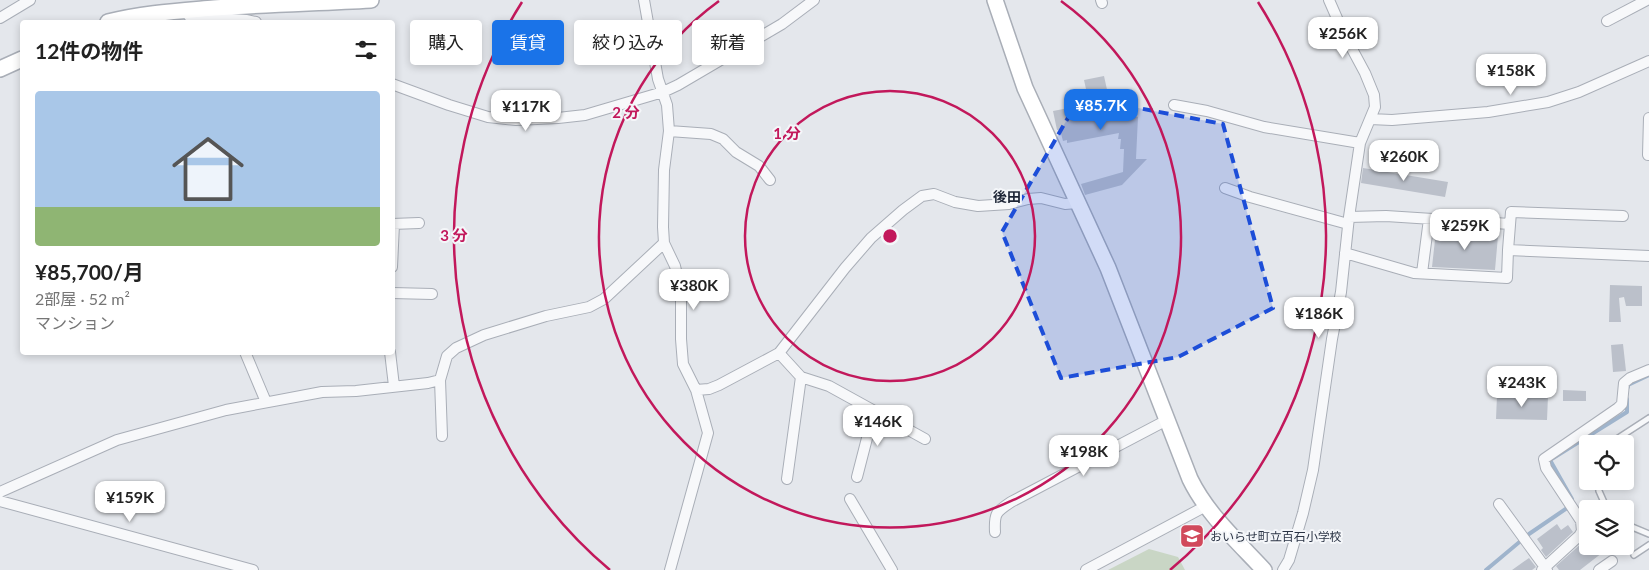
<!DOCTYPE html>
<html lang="ja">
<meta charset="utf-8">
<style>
:root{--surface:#fff;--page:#f6f6f6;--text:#222;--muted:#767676;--accent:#1a73e8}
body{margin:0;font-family:Lato,"Noto Sans JP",sans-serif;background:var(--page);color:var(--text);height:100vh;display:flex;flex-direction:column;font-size:19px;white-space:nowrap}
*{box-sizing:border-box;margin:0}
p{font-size:16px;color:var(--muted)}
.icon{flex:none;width:28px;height:28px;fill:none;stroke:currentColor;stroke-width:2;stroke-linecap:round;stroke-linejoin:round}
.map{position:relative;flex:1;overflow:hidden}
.sheet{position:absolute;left:20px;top:20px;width:375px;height:335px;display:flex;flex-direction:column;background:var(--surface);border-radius:5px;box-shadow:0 2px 8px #0003}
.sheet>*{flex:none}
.guide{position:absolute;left:410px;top:20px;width:475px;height:45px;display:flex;gap:10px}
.buttons{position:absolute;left:1579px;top:435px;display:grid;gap:10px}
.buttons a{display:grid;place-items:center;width:55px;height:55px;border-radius:5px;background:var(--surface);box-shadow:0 2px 8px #0003;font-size:25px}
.price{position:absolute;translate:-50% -42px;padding:0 11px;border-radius:10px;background:#fff;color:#222;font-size:16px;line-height:32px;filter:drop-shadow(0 1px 2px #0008)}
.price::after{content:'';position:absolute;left:50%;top:30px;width:15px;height:11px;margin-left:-8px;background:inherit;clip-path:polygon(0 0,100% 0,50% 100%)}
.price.selected{background:var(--accent);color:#fff}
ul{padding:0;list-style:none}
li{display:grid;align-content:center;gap:10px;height:265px;padding:0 15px}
li span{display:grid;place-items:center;height:155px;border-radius:5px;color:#555}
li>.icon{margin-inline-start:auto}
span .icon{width:90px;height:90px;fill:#fffc;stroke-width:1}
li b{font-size:21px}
h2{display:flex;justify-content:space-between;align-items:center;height:60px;padding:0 15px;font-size:21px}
.pill{padding:0 18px;border-radius:5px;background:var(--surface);box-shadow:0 2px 8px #0003;font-size:18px;line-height:45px}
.pill.selected{background:var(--accent);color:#fff}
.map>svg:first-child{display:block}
.green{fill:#c9d6c5}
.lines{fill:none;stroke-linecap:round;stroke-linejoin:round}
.stream{stroke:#9fb4cc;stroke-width:4}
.building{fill:#bbc0ca}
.lane-casing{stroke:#a9aeb7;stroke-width:8}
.street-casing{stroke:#a9aeb7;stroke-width:12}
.secondary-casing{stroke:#a9aeb7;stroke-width:18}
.lane{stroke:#f7f8fa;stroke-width:5}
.street{stroke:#f7f8fa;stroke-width:10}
.secondary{stroke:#fff;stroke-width:15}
.marked{fill:#1d4ed8;fill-opacity:0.2;stroke:#1d4ed8;stroke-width:4;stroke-dasharray:10 6;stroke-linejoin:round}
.ring{fill:none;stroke:#c2185b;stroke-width:2.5}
.labels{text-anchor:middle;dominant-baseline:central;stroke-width:4;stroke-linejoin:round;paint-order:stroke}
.poi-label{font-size:12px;fill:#2b3445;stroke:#f4f6f9;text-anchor:start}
.neighbourhood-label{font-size:14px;font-weight:bold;fill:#1d2536;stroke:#f4f6f9}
.centre{fill:#c2185b;stroke:#f4f6f9;stroke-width:2.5}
.ring-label{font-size:15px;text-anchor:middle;font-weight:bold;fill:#c2185b;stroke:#f4f6f9;stroke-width:4;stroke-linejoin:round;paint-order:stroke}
</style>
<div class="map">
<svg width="1649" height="570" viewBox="0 0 1649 570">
<rect width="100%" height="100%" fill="#e4e7ec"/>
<!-- green -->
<path class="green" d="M 1149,549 L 1178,557 L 1185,570 L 1108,570 Z"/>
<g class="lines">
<!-- stream -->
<path class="stream" d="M 1628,387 L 1628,385 L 1649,375
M 1572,499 L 1550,460 L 1627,412 L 1627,399
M 1486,570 L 1529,534 L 1570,506"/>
</g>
<!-- building -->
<path class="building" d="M 1104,76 L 1112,112 L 1135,113 L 1135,116 L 1138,117 L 1136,159 L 1147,159 L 1122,185 L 1085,195 L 1081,184 L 1123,172 L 1124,149 L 1120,149 L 1121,139 L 1118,139 L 1119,133 L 1067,143 L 1067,140 L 1063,141 L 1060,130 L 1057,130 L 1053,111 L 1084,105 L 1083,99 L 1088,98 L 1084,80 Z
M 1363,168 L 1448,182 L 1445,197 L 1361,183 Z
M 1436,231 L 1498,236 L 1495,270 L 1432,267 Z
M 1610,285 L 1642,286 L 1642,306 L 1626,306 L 1624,297 L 1619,298 L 1621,322 L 1609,322 Z
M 1623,344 L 1626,371 L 1613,372 L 1611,345 Z
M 1563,390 L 1586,391 L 1586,401 L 1563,401 Z
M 1497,395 L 1548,396 L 1547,420 L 1496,419 Z
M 1557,524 L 1561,530 L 1568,525 L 1573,532 L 1546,557 L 1541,550 L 1543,548 L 1537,539 Z
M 1588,540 L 1588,546 L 1611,546 L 1580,570 L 1559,570 L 1556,566 L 1582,543 L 1583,544 Z
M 1529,558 L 1536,567 L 1532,570 L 1512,570 Z"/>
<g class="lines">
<defs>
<path id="lane" d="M 1609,444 L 1649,418
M 1598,481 L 1599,491 L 1607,509
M 1625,524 L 1649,534
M 1634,555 L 1649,545"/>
<path id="street" d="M 644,0 L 658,79 L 667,105 L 669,131 L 664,170 L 663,227 L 664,243 L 675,266 L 681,292 L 681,339 L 683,364 L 696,390 L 708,433 L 670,570
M 1101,0 L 1102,3
M 189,16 L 246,20 L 256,22
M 0,18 L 30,0
M 1607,21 L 1647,0
M 392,84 L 449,105 L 488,117 L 516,120 L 558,118 L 585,115 L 663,92 L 678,85 L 782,24 L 814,0
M 1174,105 L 1207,111 L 1264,127 L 1360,143
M 1370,119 L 1392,120 L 1488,112 L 1548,102 L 1579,92 L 1649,61
M 669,131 L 711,134 L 723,139 L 736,152 L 759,166 L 770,180
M 1648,155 L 1649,118
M 1225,188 L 1250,197 L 1348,224
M 1349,217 L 1386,216 L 1510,224
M 392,224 L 419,223
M 1508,250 L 1511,212 L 1623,216
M 1345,253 L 1414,273 L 1507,278 L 1508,250 L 1649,256
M 392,267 L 394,224
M 1422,273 L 1429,219
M 392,293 L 432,294
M 245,352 L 266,402
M 390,352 L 394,386
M 779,353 L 801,377 L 829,386 L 925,439
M 440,380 L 442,436
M 696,390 L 709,389 L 719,385 L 779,353 L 845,268 L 871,238 L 903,210 L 922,196 L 934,194 L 955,202 L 978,206 L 1009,204 L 1028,199 L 1041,198 L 1065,204 L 1077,203
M 857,477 L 874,411
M 787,479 L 801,377
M 0,492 L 117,440 L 226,410 L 322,392 L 356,391 L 428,383 L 440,380 L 447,356 L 456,348 L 484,335 L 546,316 L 589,307 L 604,299 L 664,243
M 850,499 L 892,570
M 0,501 L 253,570
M 1499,504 L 1547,570
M 995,532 C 994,513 996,512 1011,502 L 1167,420
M 1086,570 L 1206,506
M 1283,570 L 1289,560 L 1303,513 L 1313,470 L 1332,339 L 1341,292 L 1349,217 L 1360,143 L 1375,107 L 1374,95 L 1365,73 L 1343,32 L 1329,0
M 1542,570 L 1579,536 L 1582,531 L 1581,521 L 1546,468 L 1544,459 L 1618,408 L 1622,404 L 1624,383 L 1630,378 L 1649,370
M 1599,570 L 1612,561"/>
<path id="secondary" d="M 995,0 L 1025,88 L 1108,268 L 1190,479 C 1207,514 1238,542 1264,570
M 108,22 C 143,13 179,11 214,8 C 266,4 319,3 371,0
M 0,69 L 22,59"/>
</defs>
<!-- lane casing -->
<use href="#lane" class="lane-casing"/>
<!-- street casing -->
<use href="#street" class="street-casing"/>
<!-- secondary casing -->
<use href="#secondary" class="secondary-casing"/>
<!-- lane -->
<use href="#lane" class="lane"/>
<!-- street -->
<use href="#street" class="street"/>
<!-- secondary -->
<use href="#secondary" class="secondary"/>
</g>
<!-- marked area -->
<path class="marked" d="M 1080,97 L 1223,124 L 1273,308 L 1178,357 L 1061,378 L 1002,232 Z"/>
<!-- distance rings -->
<g class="ring">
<circle cx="890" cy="236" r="145"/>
<path d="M1061 1A291 291 0 1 1 719 1"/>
<path d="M610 570A436 436 0 0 1 522 2M1258 2A436 436 0 0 1 1170 570"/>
</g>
<!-- icons -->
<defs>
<symbol id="school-square" viewBox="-11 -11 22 22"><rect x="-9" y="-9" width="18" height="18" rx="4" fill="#d1495b" stroke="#f4f6f9"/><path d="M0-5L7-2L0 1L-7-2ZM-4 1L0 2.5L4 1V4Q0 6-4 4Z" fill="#fff"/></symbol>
</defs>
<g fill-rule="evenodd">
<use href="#school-square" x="1178" y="522" width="28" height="28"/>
</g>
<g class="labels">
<!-- poi labels -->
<g class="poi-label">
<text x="1210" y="536">おいらせ町立百石小学校</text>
</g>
<!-- neighbourhood labels -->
<g class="neighbourhood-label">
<text x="1007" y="196">後田</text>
</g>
</g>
<circle cx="890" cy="236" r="8" class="centre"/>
<g class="ring-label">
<text x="626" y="118">2 分</text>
<text x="787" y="139">1 分</text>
<text x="454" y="241">3 分</text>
</g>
</svg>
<div class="buttons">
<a><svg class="icon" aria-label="locate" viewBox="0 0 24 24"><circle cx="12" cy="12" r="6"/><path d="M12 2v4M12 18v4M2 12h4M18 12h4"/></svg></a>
<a><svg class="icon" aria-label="layers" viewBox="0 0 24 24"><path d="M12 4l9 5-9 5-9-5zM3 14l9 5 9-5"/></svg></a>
</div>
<b class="price" style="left:1343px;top:59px">¥256K</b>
<b class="price" style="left:1511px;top:96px">¥158K</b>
<b class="price selected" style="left:1101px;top:131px">¥85.7K</b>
<b class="price" style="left:526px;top:132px">¥117K</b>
<b class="price" style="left:1404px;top:182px">¥260K</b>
<b class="price" style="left:1465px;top:251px">¥259K</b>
<b class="price" style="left:694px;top:311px">¥380K</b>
<b class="price" style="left:1319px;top:339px">¥186K</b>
<b class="price" style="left:1522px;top:408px">¥243K</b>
<b class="price" style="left:878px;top:447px">¥146K</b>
<b class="price" style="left:1084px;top:477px">¥198K</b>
<b class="price" style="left:130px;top:523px">¥159K</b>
<div class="guide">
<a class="pill">購入</a>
<a class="pill selected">賃貸</a>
<a class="pill">絞り込み</a>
<a class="pill">新着</a>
</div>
<section class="sheet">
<h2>12件の物件<svg class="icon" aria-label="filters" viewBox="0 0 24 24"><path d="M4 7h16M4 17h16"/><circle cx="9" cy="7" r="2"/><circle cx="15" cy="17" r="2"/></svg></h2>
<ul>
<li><span style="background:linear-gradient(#a9c7e8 75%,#8fb573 0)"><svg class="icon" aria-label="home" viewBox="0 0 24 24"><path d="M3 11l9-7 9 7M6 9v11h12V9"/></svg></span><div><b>¥85,700/月</b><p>2部屋 · 52 m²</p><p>マンション</p></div></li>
</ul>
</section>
</div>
